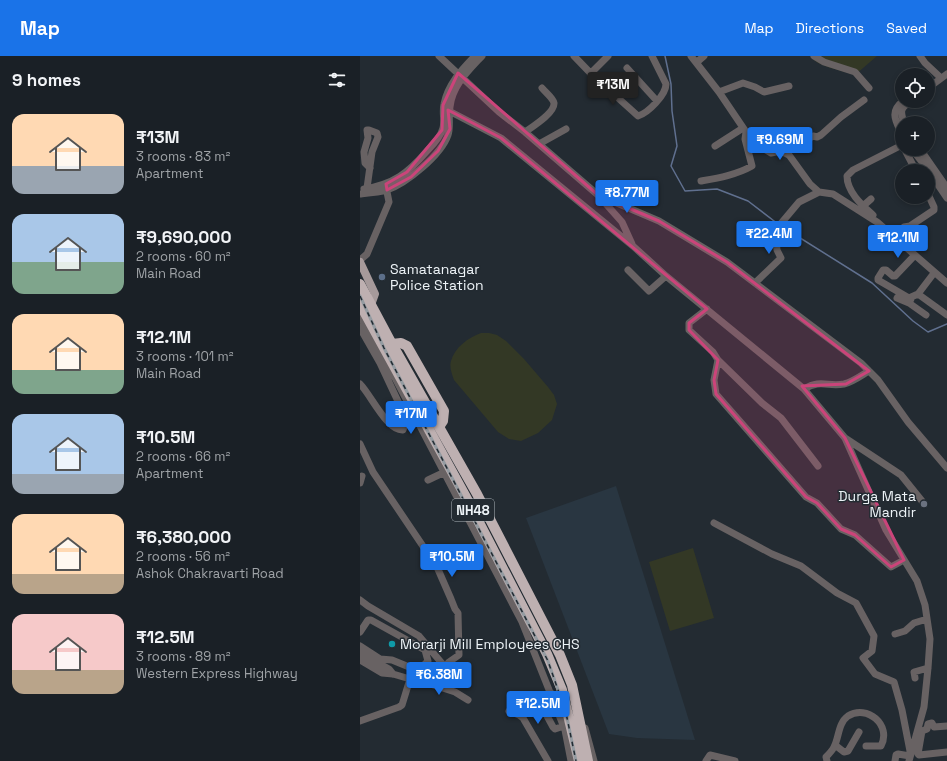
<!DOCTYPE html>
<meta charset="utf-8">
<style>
:root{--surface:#1a2026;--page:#272d32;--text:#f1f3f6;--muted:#9fa3a7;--line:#383e43;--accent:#1a73e8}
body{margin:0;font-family:"Space Grotesk",sans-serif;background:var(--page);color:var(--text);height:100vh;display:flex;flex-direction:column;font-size:15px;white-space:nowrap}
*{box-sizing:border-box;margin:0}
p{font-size:13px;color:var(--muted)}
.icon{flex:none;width:22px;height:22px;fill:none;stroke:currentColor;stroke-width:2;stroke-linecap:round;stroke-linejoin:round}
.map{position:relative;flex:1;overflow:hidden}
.details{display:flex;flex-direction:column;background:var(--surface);width:360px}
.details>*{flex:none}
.fabs{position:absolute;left:535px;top:12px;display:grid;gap:8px}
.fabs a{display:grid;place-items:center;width:40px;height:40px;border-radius:50%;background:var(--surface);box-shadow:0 2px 6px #0003,0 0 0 1px var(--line);font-size:20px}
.price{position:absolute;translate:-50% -34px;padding:0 9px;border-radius:4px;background:var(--accent);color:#fff;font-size:13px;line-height:26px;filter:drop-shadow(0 1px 2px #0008)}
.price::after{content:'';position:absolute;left:50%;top:24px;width:12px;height:9px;margin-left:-6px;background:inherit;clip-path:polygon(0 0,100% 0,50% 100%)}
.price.on{background:#222;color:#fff}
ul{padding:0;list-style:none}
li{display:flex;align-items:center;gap:12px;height:100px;padding:0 12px}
li span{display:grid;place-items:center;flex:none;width:112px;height:80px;border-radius:12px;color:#555}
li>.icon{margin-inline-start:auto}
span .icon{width:48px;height:48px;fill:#fffc;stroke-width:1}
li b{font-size:17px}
h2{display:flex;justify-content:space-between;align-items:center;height:48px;padding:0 12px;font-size:17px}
header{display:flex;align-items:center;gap:24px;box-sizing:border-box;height:56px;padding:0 20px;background:var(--accent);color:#fff}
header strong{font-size:19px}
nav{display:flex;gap:22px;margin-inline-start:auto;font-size:14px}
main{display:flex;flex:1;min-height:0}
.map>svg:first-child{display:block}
.built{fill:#293641}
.green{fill:#333825}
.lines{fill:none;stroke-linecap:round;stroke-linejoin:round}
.stream{stroke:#60708f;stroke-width:1.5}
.minor{stroke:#686263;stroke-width:7}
.major{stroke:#a69a9b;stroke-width:8}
.highway{stroke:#beb0b1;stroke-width:10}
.rail-casing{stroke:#949ba1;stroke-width:3}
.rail{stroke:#232b32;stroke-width:1.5;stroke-dasharray:4.5;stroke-linecap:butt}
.marked{fill:#cb447a;fill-opacity:0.2;stroke:#cb447a;stroke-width:3;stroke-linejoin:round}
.service-dot{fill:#5c6f8a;stroke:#232b32;stroke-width:1.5}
.worship-dot{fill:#6b7280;stroke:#232b32;stroke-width:1.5}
.culture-dot{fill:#0f9aa8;stroke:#232b32;stroke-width:1.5}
.labels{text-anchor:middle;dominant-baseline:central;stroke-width:3;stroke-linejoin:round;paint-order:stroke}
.shield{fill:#232b32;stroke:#b0b7bc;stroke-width:1}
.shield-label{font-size:13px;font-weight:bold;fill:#edf3f7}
.poi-label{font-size:14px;fill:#edf3f7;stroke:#232b32;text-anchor:start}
</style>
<header>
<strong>Map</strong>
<nav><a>Map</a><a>Directions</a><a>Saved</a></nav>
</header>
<main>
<section class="details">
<h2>9 homes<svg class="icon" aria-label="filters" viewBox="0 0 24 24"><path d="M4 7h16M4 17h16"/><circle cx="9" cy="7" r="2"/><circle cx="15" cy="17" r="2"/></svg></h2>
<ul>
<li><span style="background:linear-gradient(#ffd9b3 65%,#9aa5b1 0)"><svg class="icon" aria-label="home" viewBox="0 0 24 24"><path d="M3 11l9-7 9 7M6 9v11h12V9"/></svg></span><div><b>₹13M</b><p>3 rooms · 83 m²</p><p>Apartment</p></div></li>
<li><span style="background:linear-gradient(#a9c7e8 60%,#7fa58c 0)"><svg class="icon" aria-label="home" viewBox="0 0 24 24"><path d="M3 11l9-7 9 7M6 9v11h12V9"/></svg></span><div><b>₹9,690,000</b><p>2 rooms · 60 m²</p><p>Main Road</p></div></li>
<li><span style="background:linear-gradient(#ffd9b3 70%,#7fa58c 0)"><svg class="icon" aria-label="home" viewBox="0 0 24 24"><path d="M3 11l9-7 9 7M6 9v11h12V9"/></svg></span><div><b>₹12.1M</b><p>3 rooms · 101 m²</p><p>Main Road</p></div></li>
<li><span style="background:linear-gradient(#a9c7e8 75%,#9aa5b1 0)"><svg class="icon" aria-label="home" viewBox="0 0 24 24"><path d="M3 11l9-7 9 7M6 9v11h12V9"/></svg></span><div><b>₹10.5M</b><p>2 rooms · 66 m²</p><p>Apartment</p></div></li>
<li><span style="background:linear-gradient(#ffd9b3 75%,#b9a48a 0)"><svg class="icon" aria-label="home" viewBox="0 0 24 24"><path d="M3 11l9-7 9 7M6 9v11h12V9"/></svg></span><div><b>₹6,380,000</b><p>2 rooms · 56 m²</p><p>Ashok Chakravarti Road</p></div></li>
<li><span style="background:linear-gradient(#f6c9c9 70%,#b9a48a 0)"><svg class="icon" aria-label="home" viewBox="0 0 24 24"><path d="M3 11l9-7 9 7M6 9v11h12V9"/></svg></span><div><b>₹12.5M</b><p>3 rooms · 89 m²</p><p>Western Express Highway</p></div></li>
</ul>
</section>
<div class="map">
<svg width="587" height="705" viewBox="0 0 587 705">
<rect width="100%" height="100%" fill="#232b32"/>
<!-- built -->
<path class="built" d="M 256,430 L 335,684 L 277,682 L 249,678 L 166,462 Z"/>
<!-- green -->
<path class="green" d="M 451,0 L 517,0 L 495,19 C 484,15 454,10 451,0 Z
M 121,277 L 129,277 L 137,279 L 146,285 L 164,303 L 188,331 L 194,339 L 197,348 L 192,364 L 178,377 L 161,385 L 149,383 L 138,376 L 94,324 C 92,318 89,311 91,305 C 95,291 108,282 121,277 Z
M 333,492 L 354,562 L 310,575 L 289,506 Z"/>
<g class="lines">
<!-- stream -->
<path class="stream" d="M 305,0 L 311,28 L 312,55 L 317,90 L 311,110 L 325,135 L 357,133 L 388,145 L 418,168
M 421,170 L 512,227 L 553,265 L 568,276 L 587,268"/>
<!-- minor -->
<path class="minor" d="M 79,0 L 139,56 L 165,76 L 238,139 L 299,165 L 367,206 L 501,307 L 518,324 L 548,366 L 587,412
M 214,0 L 241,28 L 247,32 L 278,60 C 288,57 306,39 306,28 L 292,0
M 331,0 L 359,36 L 386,76 L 406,94 L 411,97 L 421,95 L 429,99 L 450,128 L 459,136 L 473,138 L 517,166 L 587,227
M 454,0 L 464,6 L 495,16 L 509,32
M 560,0 L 565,7 L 581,22
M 337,6 L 344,0
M 267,12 L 297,45
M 231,17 L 248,0
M 568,32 L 587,18
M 359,36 L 383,27 L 395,31 L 404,36 L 429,30
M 89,55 L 141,82 L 273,190 L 306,220 L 444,333 L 485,382 L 526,474 L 557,525 L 565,549 L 570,583 L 568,612 L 564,651 L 549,705
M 544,67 C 540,54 540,53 551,45
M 165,76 C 172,71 195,57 194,47 C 193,42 185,36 182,32
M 542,79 C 536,65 529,56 543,45
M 179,88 L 206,73
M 355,90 L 383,72
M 550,93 L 546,96 L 556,115
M 552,93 L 566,111 L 587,142
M 560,93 L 587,132
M 425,97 L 453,80 L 457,81 L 461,79 L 481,61 L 504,44
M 341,125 C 358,122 376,119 392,110 L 385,83 L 386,76
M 7,132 L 12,96 L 18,81 L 17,77 L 9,74 L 7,74 L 8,82 L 4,96 L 5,107 L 10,112
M 4,133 C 34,128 48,117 67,95 C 73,89 81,80 83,72 C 85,64 82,56 84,48 C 88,29 101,14 115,0
M 0,138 C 9,137 19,136 27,134 C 47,127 81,99 88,79 C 91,70 88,61 90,51 C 92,30 108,15 122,0
M 238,139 L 262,166 L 272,188
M 503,150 L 511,143
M 513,159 C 502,149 487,136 487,120 L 493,114 L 542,89
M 532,180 L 544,171 L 550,170 L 574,154 L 574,151 L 568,138
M 554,200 L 535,220 L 533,220 L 526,214 L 523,214 L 518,222 L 518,224 L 549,242 L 558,238 L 587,259
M 0,204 L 7,198 L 29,146 L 26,131
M 268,214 L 289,235 L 306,220
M 395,227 L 421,202 L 417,194 L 416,183 L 418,171 L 439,146 L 459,136
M 558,238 L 574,217
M 552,241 L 549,247 L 566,259
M 537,242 L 549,247
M 347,253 L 329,267 L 329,274 L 353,296 L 358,304 L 354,324 L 356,338 L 446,441 L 457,447 L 481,473 L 495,479 L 531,511 L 544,504
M 0,260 L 24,305 L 35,322 L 162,566 L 205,674 L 211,705
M 0,272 L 20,307 L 23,306
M 358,304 L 402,347 L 421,362 L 458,410
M 0,328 C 11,339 27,375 43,374 L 46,365 L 43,356 L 20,307
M 444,333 C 461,323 467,331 484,328 C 493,326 502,319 509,315
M 485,382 L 541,419 L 562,445
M 0,388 L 13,416 L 77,511 L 91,543 L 95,553 L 98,557 L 99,599 L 89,606 L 85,611 L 73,617 L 50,623 L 33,618 L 22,617 L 0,604
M 68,424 L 87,415
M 0,427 L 2,420
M 354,467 L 412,498 L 441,510 L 477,537 L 496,547 L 514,580 L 512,595 L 503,602 L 515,618 L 534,626 L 542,654 L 550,695
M 0,544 L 8,550 L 59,580 L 85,611
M 0,576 L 8,564 L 11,564 L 65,594 L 68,605 L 62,611 L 54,613 L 32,604 L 20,603 L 0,590
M 535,578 L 545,575 L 554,567 L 567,563
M 0,597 L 29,613 L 33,618
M 555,622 L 554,616 L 568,612
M 55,623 L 95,636 L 108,644
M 191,637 L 180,644 L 180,647 L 193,671 L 195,673 L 204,670
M 149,655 L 159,659 L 163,662 L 188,705
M 0,665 L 39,651 L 42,649 L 50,623
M 587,670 L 574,671 L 572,667 L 568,668 L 567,673 L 562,675 L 558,698 L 559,699 L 587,696
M 225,672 L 234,705
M 475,689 L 484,696 L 488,695 L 499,676
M 346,705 L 350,699 L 375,705
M 467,705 L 466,701 C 469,698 472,695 474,691 C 479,682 478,667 488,660 C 507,648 532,669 521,690 L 506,690
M 535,705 L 536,699 L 538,698 L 550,700"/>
<!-- major -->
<path class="major" d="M 0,206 L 15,238 L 11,249"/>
<!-- highway -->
<path class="highway" d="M 0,228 L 32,288 L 117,438 L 200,599 L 212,629 L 228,705
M 0,248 L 107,443 L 187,598 L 202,634 L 219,705
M 32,288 L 41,287 L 47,290 L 84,355 L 83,365 L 79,371"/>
<defs>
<path id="rail" d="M 0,240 L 24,292 L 188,605 L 206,657 L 216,705"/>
</defs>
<!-- rail casing -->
<use href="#rail" class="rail-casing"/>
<!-- rail -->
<use href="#rail" class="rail"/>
</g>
<!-- marked area -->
<path class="marked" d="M 98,17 L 238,139 L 299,165 L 367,206 L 509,315 L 486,328 L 442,330 L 485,382 L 544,504 L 531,511 L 495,479 L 481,473 L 457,447 L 446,441 L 356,338 L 354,324 L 358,304 L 329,274 L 329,267 L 347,253 L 141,82 L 88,54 L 90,73 L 78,95 L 51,121 L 27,134 L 26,128 L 47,116 L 82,74 L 83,49 Z"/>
<!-- markers -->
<circle class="service-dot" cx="22" cy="221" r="4"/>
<circle class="worship-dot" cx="564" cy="448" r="4"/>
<circle class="culture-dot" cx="32" cy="588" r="4"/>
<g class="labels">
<!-- shield labels -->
<rect class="shield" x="92" y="443" width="42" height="22" rx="3"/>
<g class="shield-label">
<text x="113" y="454">NH48</text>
</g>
<!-- poi labels -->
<g class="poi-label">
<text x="30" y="213">Samatanagar<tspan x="30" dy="16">Police Station</tspan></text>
<text x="556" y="440" text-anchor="end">Durga Mata<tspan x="556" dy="16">Mandir</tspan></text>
<text x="40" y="588">Morarji Mill Employees CHS</text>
</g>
</g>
</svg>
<div class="fabs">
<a><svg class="icon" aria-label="locate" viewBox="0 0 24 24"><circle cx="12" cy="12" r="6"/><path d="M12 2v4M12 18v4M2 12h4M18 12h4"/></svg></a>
<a>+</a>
<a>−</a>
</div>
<b class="price on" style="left:253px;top:50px">₹13M</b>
<b class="price" style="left:420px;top:105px">₹9.69M</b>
<b class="price" style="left:267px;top:158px">₹8.77M</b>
<b class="price" style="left:409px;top:199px">₹22.4M</b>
<b class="price" style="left:538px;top:203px">₹12.1M</b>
<b class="price" style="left:51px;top:379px">₹17M</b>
<b class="price" style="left:92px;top:522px">₹10.5M</b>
<b class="price" style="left:79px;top:640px">₹6.38M</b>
<b class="price" style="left:178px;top:669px">₹12.5M</b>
</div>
</main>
